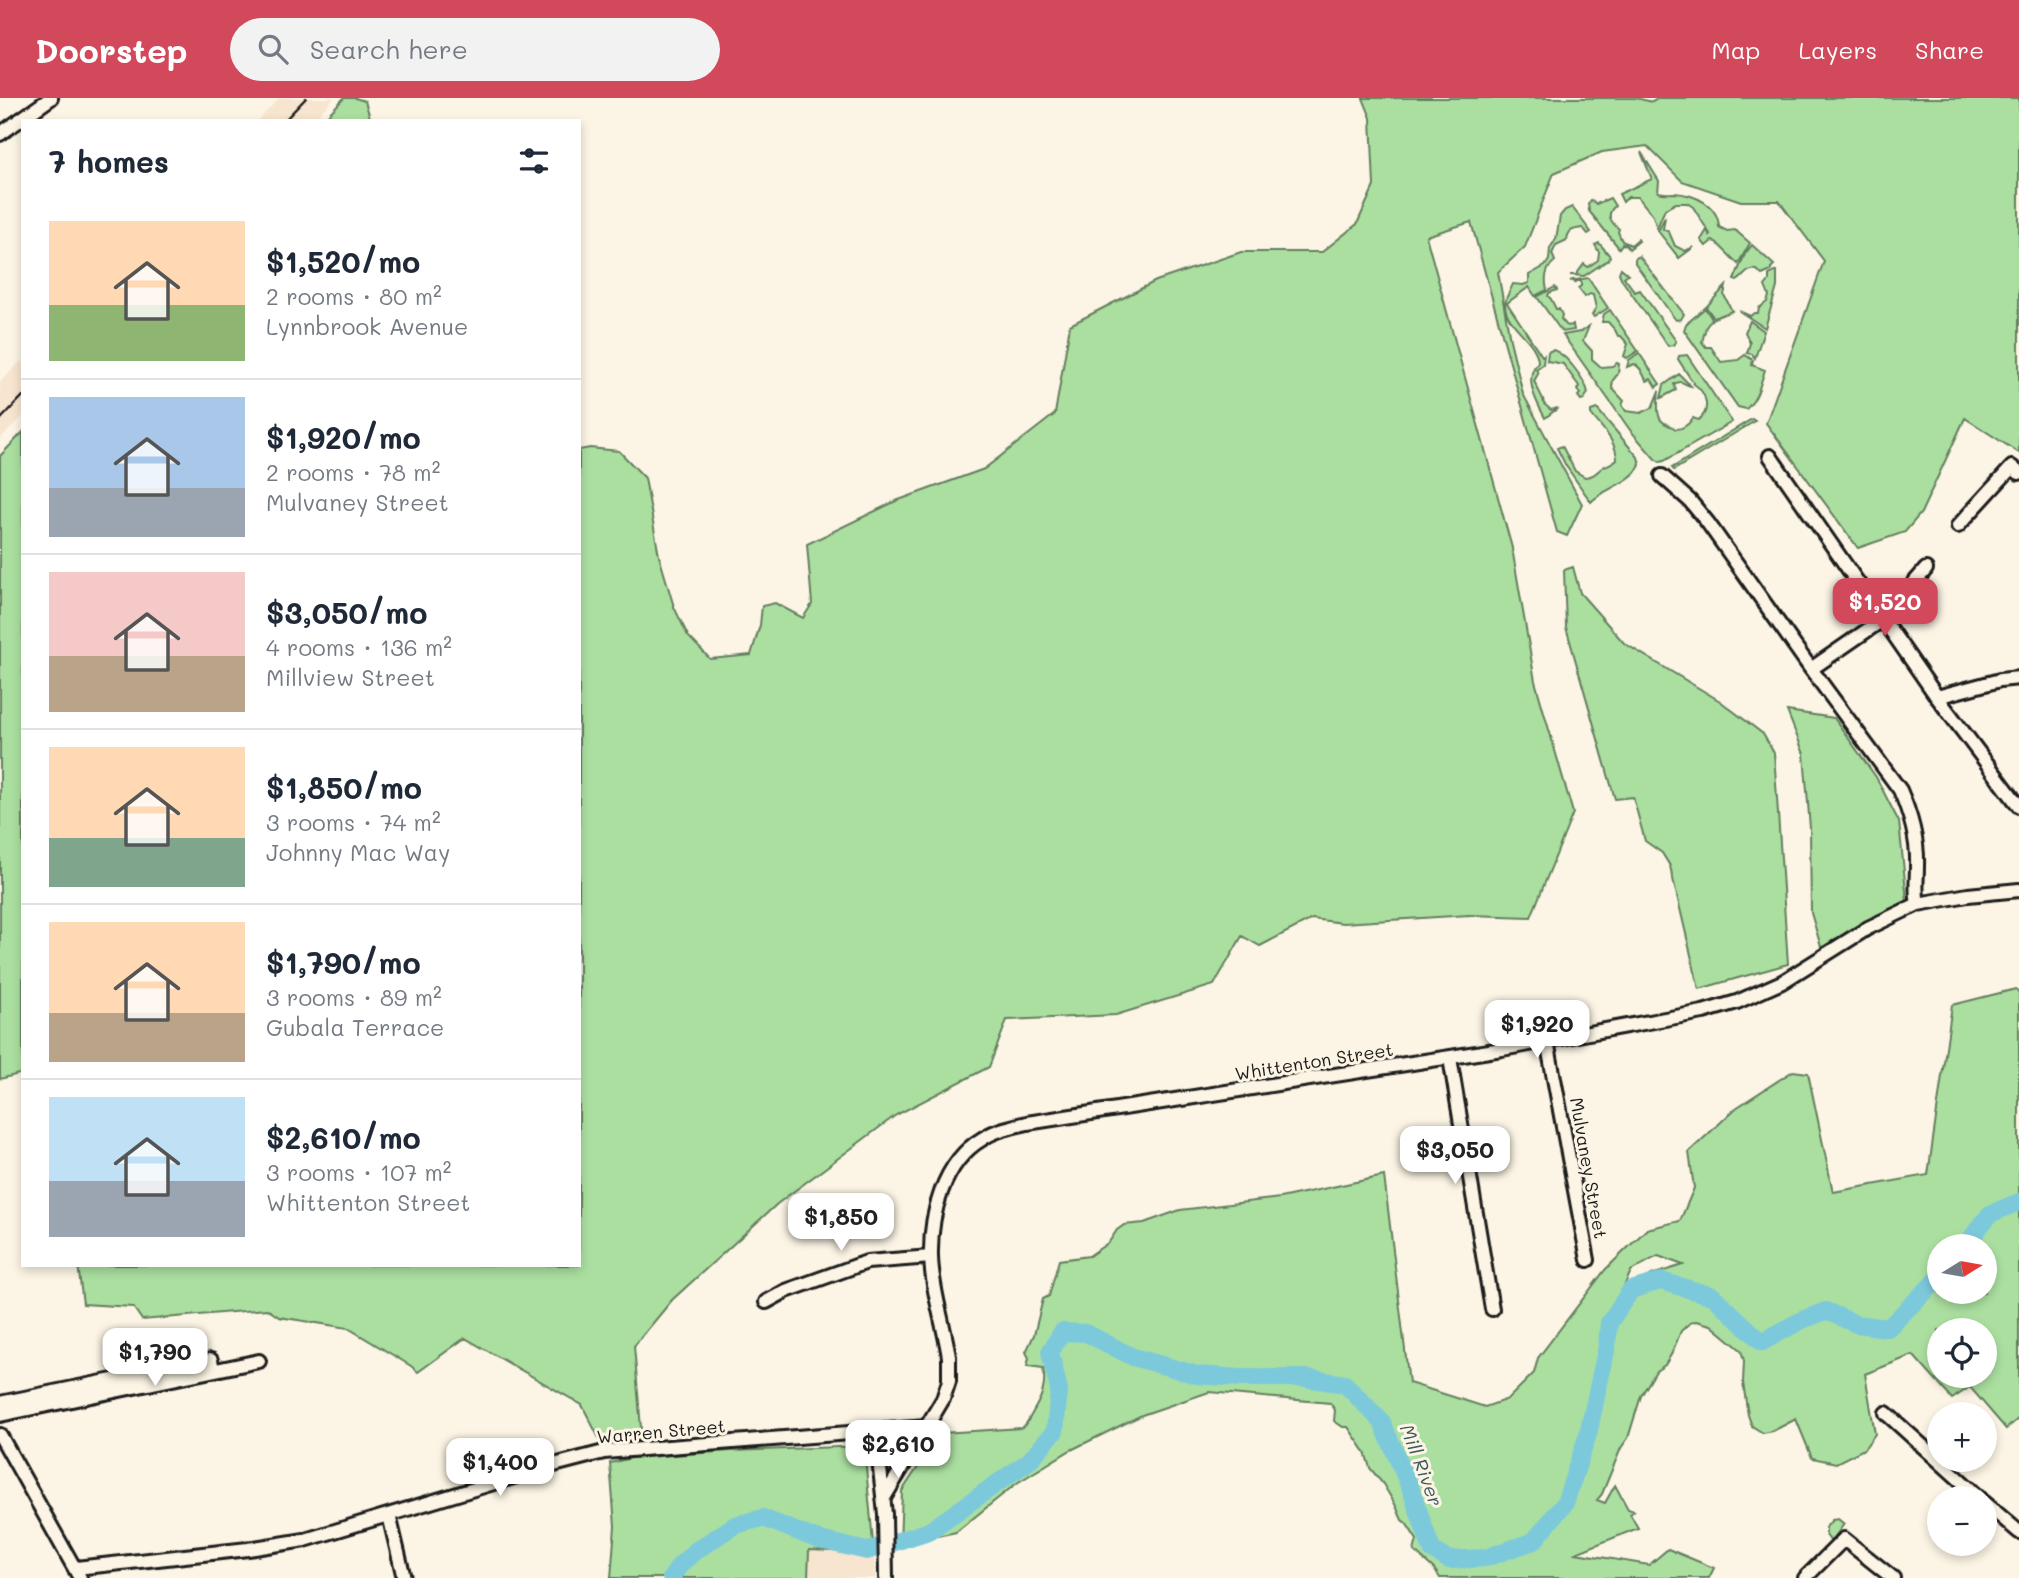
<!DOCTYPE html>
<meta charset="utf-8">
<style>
:root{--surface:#fff;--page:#f2f2f3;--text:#1f2937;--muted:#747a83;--line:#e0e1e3;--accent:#d1495b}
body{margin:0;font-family:Mali,sans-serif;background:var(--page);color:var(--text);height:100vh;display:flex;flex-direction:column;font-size:26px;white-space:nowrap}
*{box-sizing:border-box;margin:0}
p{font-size:23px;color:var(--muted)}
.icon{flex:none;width:38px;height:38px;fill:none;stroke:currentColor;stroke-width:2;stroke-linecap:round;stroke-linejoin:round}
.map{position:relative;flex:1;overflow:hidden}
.panel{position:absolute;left:21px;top:21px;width:560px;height:1148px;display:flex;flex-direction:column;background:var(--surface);border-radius:0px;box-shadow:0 4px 10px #0003}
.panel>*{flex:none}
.needle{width:46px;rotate:79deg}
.controls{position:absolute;left:1927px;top:1136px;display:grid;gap:14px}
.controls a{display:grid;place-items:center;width:70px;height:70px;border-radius:50%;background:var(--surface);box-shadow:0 4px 10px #0003;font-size:35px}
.price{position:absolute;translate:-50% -60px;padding:0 16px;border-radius:14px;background:#fff;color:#222;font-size:23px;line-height:46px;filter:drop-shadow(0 2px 4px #0008)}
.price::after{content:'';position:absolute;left:50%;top:42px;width:21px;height:16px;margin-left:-10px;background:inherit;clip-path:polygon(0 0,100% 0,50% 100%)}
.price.on{background:var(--accent);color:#fff}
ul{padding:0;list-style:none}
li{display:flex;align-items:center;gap:21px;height:175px;padding:0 28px}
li+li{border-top:2px solid var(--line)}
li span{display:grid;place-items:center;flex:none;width:196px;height:140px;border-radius:0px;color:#555}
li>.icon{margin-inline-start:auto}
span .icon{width:84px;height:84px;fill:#fffc;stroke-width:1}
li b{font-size:30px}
h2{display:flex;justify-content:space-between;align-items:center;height:84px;padding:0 28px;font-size:30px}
header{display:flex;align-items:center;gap:42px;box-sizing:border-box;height:98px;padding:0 35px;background:var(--accent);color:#fff}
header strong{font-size:33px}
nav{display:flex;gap:38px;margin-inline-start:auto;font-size:24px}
.search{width:490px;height:63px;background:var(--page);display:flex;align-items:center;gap:18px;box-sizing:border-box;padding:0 24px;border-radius:38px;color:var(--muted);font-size:26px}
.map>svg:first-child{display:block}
.built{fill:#f7e5cf}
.green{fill:#abdfa0;stroke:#647e5e;stroke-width:2;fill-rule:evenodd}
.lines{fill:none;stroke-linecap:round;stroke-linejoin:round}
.river{stroke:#7dc9dc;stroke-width:18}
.minor-casing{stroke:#1c1c1c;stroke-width:18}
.minor{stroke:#fcf5e5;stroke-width:12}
.rail{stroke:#1c1c1c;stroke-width:2.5}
.labels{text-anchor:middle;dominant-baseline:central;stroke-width:6;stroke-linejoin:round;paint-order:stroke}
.street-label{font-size:18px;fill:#1c1c1c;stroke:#fcf5e5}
.water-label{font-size:19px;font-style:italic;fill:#3e595f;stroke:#fcf5e5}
</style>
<header>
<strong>Doorstep</strong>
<div class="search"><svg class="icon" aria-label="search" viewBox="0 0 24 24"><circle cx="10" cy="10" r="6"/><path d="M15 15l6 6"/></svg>Search here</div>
<nav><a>Map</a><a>Layers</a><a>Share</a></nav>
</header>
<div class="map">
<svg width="2019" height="1480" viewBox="0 0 2019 1480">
<rect width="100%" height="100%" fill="#fcf5e5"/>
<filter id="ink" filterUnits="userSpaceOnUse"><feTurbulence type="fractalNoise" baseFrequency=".0143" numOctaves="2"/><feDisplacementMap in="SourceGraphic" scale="14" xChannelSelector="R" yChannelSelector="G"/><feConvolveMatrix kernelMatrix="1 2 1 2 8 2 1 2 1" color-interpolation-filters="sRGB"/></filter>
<g filter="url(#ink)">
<!-- built -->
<path class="built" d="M 279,0 L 334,0 L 312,23 L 257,23 Z
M 23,261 L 23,318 L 0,341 L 0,284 Z
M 809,1452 L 874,1455 L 875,1480 L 808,1480 Z"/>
<!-- green -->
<path class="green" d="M 344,0 L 355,0 L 365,3 L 371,23 L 322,23 Z
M 1363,0 L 1636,0 L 1652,4 L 1659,0 L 2019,0 L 2019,355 L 1965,320 L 1921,415 L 1905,434 L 1858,450 L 1766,325 L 1824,163 L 1779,103 L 1741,103 L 1682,83 L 1647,48 L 1602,54 L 1554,75 L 1525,149 L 1498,174 L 1510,242 L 1523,296 L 1582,406 L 1567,438 L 1557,434 L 1471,124 L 1426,138 L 1512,450 L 1535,583 L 1573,715 L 1531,819 L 1469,817 L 1343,825 L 1312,821 L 1260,848 L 1242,838 L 1214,887 L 1116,917 L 1007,922 L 989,969 L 896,1017 L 777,1106 L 672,1202 L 634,1248 L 642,1342 L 603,1348 L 582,1307 L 465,1240 L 418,1274 L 411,1268 L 348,1230 L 279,1219 L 267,1211 L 142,1222 L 133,1209 L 83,1206 L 78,1167 L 579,1167 L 579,352 L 590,350 L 619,353 L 645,380 L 659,458 L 674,509 L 688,538 L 710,561 L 751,557 L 760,527 L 762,508 L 775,505 L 803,520 L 812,506 L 807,446 L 896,403 L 984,371 L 1055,316 L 1070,227 L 1156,183 L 1241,154 L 1322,154 L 1357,126 L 1374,88 L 1371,20 Z
M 1641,54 L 1659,83 L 1658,94 C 1664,96 1668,95 1674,95 C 1695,96 1718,107 1719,129 L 1727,133 L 1735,132 L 1750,145 L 1738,166 L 1716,144 L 1712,143 L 1706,148 L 1701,142 L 1707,132 L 1710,138 L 1710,136 L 1693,109 L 1687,105 L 1676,105 L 1665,111 L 1657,130 L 1653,118 L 1638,99 L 1628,99 L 1623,104 L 1619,96 L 1652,81 Z
M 1610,100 L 1615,108 C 1605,117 1611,124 1619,131 L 1618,134 L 1622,143 L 1631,147 L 1638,141 L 1639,143 L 1629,151 L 1626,147 L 1622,146 L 1619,150 L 1589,113 L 1588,106 L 1591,102 L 1596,106 Z
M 1572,109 L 1591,134 L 1588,136 L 1583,130 C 1573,131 1568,132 1567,142 L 1556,147 L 1552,156 L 1555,163 C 1546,170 1544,180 1547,192 L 1535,198 L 1529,189 L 1507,205 L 1542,258 L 1544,257 L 1543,266 L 1536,271 L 1538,276 L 1534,283 L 1543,301 L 1544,306 L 1551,312 L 1558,310 L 1545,320 C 1536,303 1523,280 1538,264 C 1538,241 1498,224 1506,201 C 1508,196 1511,191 1513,186 L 1523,187 L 1529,185 L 1529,177 L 1545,168 L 1549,162 L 1550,150 L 1556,141 L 1560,118 L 1565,112 Z
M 1665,119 L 1663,131 L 1669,134 L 1675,148 L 1685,153 L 1694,149 L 1679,160 L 1658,133 Z
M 1599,145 L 1610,158 L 1609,161 L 1584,178 L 1570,177 L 1576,177 L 1584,166 L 1588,169 L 1598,162 L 1599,154 L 1595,147 Z
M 1752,147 L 1774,167 L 1771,170 L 1771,173 L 1762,177 L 1757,172 C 1747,170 1745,178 1737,183 L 1734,182 L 1745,156 Z
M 1639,158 L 1684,216 L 1681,221 L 1676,222 L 1672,217 L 1635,165 L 1635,161 Z
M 1621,170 L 1628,176 L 1624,179 L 1635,194 L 1640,192 L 1676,243 L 1673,247 L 1668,248 L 1622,182 L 1619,175 Z
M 1777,173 L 1777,189 L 1765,230 L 1739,213 L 1750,218 L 1754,215 L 1758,215 L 1759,210 L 1767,204 L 1769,198 L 1765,188 L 1769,183 L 1769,177 Z
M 1588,180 L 1608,210 L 1594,219 L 1592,217 L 1596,210 L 1593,197 L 1590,196 L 1585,199 L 1578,190 L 1581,188 L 1581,183 L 1577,183 L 1575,185 L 1573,182 L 1570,183 Z
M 1726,188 L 1724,197 L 1732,213 L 1714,220 L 1706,209 Z
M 1555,189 L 1557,192 L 1549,195 L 1548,198 L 1551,201 L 1556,211 L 1559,211 L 1562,217 L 1561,221 L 1567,228 L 1573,227 L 1574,232 L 1562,234 L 1537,199 Z
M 1705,210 L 1712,221 L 1706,229 L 1702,244 L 1706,249 L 1711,249 L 1721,264 L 1738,262 L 1745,257 L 1753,262 L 1752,267 L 1765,272 C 1760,286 1758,301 1746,311 L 1738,309 L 1684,232 L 1686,226 Z
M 1610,212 L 1638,253 L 1627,260 L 1624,258 L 1628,246 L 1621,238 L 1618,238 L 1615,232 L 1608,224 L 1602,224 L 1604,216 Z
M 1750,223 L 1764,233 L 1755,260 L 1752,256 L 1747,255 L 1750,245 L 1745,234 Z
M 1589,228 L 1583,243 L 1592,253 L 1592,261 L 1601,269 L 1612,268 L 1617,265 L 1619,266 L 1618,276 L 1613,282 L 1612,290 L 1624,303 L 1622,307 L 1626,313 L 1641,315 L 1652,310 L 1659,293 C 1658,301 1656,316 1661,322 C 1665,327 1672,328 1676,331 C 1684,331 1689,326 1693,320 L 1698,322 C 1712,313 1706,294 1694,286 L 1678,261 L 1679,258 L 1687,257 L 1732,324 L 1664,363 L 1660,364 L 1655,361 L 1630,332 L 1563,237 L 1580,234 Z
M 1552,252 C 1565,254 1586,283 1588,295 L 1584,301 L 1581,302 L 1578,298 L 1580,296 L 1577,292 L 1579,288 L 1563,266 L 1547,263 L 1548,254 Z
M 1639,255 L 1660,286 L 1656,289 L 1651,281 L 1647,283 C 1642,277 1643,270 1634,266 L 1627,269 L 1629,262 Z
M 1679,276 L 1691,288 C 1684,287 1683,281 1674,286 L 1676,292 L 1661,300 L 1664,287 Z
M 1597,311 L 1638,359 L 1640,367 C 1632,385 1604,390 1591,404 L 1566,368 L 1557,350 L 1562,348 L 1575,373 L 1585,379 C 1595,378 1596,374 1603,369 C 1608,366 1612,366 1617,361 C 1616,342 1602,331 1591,316 L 1591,313 Z
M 1752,321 L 1755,323 L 1674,372 L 1672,370 Z
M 23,334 L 23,975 L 0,981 L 0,358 Z
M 1573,469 L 1580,495 L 1624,545 L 1720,603 L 1763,636 L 1774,655 L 1788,866 L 1699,891 L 1670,768 L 1662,755 L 1645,743 L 1633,699 L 1615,701 L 1566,529 L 1564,472 Z
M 1787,613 L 1834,620 L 1876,679 L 1899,724 L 1907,803 L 1822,852 L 1811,815 L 1810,730 L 1804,656 Z
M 2016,891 L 2019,895 L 2019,1320 L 2006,1331 L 1970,1289 L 1952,1301 L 1913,1257 L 1865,1276 L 1875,1336 L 1864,1351 L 1836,1365 L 1812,1360 L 1796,1321 L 1773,1333 L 1763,1335 L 1752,1328 L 1748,1317 L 1743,1285 L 1744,1263 L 1741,1252 L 1711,1227 L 1696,1223 L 1690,1225 L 1681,1233 L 1672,1255 L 1665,1267 L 1656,1273 L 1641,1298 L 1628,1340 L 1621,1350 L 1602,1396 L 1597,1402 L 1605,1405 L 1615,1387 L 1628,1411 L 1634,1413 L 1630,1416 L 1638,1430 L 1576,1455 L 1649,1467 L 1668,1451 L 1714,1470 L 1709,1480 L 1440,1480 L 1434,1471 L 1414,1453 L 1417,1442 L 1406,1425 L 1402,1422 L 1396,1408 L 1383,1386 L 1370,1370 L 1365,1354 L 1348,1329 L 1343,1329 L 1334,1323 L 1335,1312 L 1330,1305 L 1209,1294 L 1142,1317 L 1069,1353 L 1017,1385 L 956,1434 L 900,1446 L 902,1393 L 941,1335 L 1022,1330 L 1026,1326 C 1037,1306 1048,1294 1043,1270 L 1027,1268 L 1029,1260 L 1026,1254 L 1034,1237 L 1043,1201 L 1049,1198 L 1059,1162 L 1089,1158 L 1109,1144 L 1117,1132 L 1124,1127 L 1144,1125 L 1180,1112 L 1280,1100 L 1384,1078 L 1409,1285 L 1485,1309 L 1508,1301 L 1534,1275 L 1538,1260 L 1605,1172 L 1647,1131 L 1680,1123 L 1694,1090 L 1689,1054 L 1736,1010 L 1793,973 L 1808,975 L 1833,1094 L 1928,1077 L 1952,907 ZM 1939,1148 L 1984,1148 L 1984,1194 L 1939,1194 ZM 1658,1158 L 1683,1167 L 1651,1177 L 1640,1189 L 1616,1206 L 1631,1173 ZM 1939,1232 L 1984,1232 L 1984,1278 L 1939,1278 Z
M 917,1335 L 889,1382 L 884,1339 Z
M 864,1348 L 874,1455 L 809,1452 L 808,1480 L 611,1480 L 615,1428 L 610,1365 L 632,1360 L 731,1353 Z
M 1838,1421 L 1844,1426 L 1831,1444 L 1826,1437 L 1826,1429 L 1832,1422 Z"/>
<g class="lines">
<!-- river -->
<path class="river" d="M 1965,1148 L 1990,1116 L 2019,1104
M 671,1480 L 680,1467 L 695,1453 L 735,1427 L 763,1420 L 816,1441 L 867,1453 L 929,1433 L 1029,1363 L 1055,1333 L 1059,1292 L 1050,1254 L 1062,1234 L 1086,1235 L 1133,1259 L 1197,1277 L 1241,1280 L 1305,1280 L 1345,1286 L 1382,1324 L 1411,1392 L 1432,1452 L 1449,1462 L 1485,1460 L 1534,1443 L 1565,1405 L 1588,1336 L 1607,1248 L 1609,1225 L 1631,1192 L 1661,1183 L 1713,1198 L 1762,1244 L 1802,1222 L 1826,1213 L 1856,1226 L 1888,1230 L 1939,1180"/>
<defs>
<path id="minor" d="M 0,36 L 51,0
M 1770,358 L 1937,599 L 2019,708
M 1662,378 L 1690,403 L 1708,425 L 1811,571 L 1900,692 C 1910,715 1918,743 1917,768 C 1917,781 1915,793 1918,806
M 1958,428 L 2012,369 L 2019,375
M 1811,571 L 1882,522 L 1926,471
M 1937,599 L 2000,582 L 2019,580
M 1547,943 L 1588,1162
M 1450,960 L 1492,1211
M 766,1204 L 786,1193 L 867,1164 L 931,1159
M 0,1305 L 211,1262 L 213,1272
M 1886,1315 L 1980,1400
M 0,1317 L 259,1263
M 876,1334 L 885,1416 L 886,1480
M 0,1337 L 80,1480
M 884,1400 L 943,1301 L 949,1283 L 949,1259 C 944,1226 932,1193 931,1159 C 930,1117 943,1064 982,1041 C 995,1032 1011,1029 1027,1025 L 1502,951 L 1703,914 L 1737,904 L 1782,884 L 1868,830 L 1918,806 L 1968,797 L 2019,792
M 1984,1404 L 2019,1434
M 389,1417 L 404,1480
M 76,1470 L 248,1451 L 305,1442 L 550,1368 L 604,1354 L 927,1329
M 1805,1480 L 1844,1441 L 1893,1480"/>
</defs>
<!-- minor casing -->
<use href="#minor" class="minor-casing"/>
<!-- minor -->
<use href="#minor" class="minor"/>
<!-- rail -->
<path class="rail" d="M 284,23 L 306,0
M 0,322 L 23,298"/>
</g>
</g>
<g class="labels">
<!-- street labels -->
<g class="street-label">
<text transform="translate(1314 963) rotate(-9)">Whittenton Street</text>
<text transform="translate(1589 1070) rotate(80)">Mulvaney Street</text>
<text transform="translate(661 1333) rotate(-5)">Warren Street</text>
</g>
<!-- water labels -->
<g class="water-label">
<text transform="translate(1422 1367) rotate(69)">Mill River</text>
</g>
</g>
</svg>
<div class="controls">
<a><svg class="needle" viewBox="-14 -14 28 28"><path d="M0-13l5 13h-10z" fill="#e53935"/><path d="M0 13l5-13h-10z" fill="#747a83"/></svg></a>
<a><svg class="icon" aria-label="locate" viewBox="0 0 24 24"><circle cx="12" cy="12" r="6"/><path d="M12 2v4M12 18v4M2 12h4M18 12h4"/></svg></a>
<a>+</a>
<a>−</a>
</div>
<b class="price on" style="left:1885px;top:540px">$1,520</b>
<b class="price" style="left:1537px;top:962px">$1,920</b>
<b class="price" style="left:1455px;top:1088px">$3,050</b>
<b class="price" style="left:841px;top:1155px">$1,850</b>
<b class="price" style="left:155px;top:1290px">$1,790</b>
<b class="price" style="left:898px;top:1382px">$2,610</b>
<b class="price" style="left:500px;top:1400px">$1,400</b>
<section class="panel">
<h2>7 homes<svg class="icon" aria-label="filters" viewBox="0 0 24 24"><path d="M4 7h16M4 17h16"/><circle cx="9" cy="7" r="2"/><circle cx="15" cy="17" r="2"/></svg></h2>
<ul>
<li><span style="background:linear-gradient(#ffd9b3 60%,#8fb573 0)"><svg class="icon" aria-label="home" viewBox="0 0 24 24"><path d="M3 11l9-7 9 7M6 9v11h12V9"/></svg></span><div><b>$1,520/mo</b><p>2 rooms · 80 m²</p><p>Lynnbrook Avenue</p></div></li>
<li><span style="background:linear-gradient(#a9c7e8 65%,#9aa5b1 0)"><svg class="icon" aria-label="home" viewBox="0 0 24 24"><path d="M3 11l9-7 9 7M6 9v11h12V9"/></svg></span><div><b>$1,920/mo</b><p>2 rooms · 78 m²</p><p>Mulvaney Street</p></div></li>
<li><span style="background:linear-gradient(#f6c9c9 60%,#b9a48a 0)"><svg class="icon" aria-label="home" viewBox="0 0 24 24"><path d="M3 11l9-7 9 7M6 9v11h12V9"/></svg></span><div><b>$3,050/mo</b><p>4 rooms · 136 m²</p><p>Millview Street</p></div></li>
<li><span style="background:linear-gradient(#ffd9b3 65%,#7fa58c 0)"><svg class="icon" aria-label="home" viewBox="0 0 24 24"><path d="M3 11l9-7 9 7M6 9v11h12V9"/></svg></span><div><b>$1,850/mo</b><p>3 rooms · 74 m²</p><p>Johnny Mac Way</p></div></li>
<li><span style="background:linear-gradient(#ffd9b3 65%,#b9a48a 0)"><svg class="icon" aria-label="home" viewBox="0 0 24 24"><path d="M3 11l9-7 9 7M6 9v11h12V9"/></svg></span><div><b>$1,790/mo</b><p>3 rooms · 89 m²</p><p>Gubala Terrace</p></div></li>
<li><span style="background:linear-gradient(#bfe0f5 60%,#9aa5b1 0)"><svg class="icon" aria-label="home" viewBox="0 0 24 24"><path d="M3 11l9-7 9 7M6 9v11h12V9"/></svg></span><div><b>$2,610/mo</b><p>3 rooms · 107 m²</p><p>Whittenton Street</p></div></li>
</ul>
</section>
</div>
